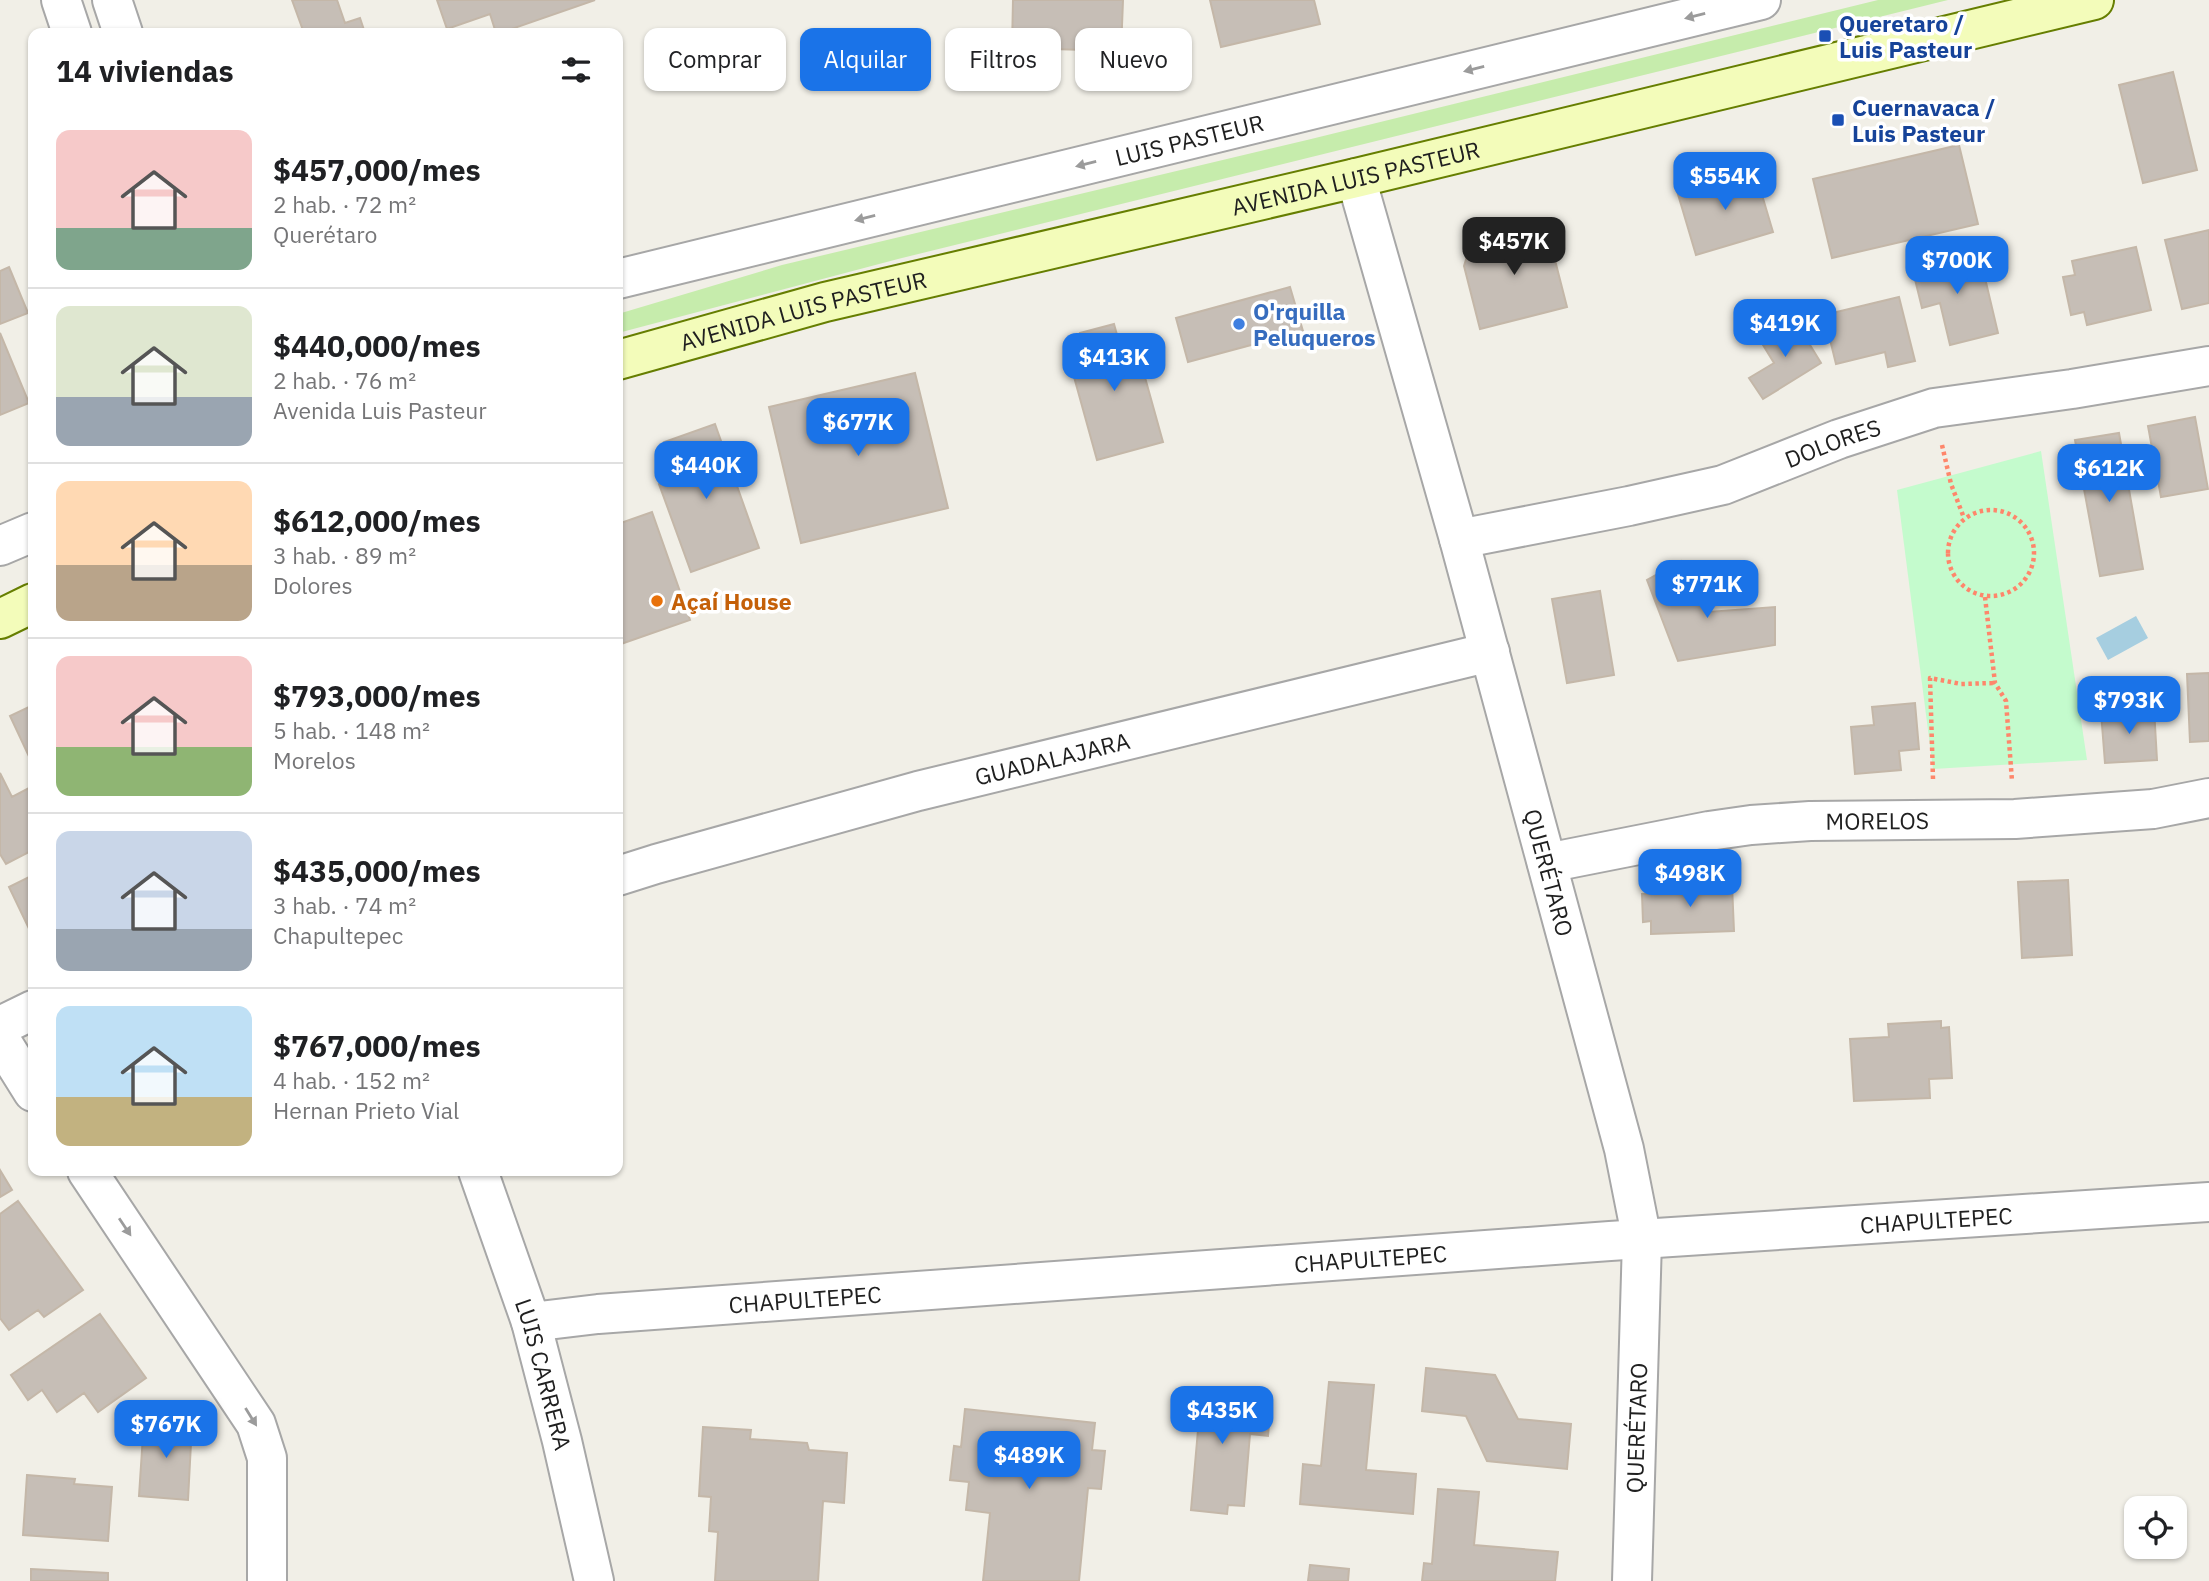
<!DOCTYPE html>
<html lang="es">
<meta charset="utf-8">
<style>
:root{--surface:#fff;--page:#f6f6f6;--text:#202124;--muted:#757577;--line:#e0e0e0;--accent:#1a73e8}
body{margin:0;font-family:"IBM Plex Sans",sans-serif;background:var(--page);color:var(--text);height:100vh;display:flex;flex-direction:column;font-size:26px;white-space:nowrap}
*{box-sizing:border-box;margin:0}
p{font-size:23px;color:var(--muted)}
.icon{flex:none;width:38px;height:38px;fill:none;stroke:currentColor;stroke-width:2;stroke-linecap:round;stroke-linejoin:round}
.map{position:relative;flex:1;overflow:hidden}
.side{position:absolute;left:28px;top:28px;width:595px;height:1148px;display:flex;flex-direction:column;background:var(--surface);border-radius:14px;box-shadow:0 2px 5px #0004}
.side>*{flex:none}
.hud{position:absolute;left:644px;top:28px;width:665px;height:63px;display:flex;gap:14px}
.controls{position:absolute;left:2124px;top:1496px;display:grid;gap:14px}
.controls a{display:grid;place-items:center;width:63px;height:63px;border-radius:14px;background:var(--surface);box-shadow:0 2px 5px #0004;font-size:35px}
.price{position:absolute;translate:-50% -60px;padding:0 16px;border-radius:14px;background:var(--accent);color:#fff;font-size:23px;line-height:46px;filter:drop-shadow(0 2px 4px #0008)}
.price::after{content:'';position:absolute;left:50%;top:42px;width:21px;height:16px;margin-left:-10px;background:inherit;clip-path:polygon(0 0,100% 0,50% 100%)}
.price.selected{background:#222;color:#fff}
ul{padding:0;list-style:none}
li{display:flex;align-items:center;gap:21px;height:175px;padding:0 28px}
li+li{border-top:2px solid var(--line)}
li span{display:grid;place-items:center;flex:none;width:196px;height:140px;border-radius:14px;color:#555}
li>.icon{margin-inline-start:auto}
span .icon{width:84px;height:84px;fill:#fffc;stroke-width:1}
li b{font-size:30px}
h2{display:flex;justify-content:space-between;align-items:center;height:84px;padding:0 28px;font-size:30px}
.pill{padding:0 24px;border-radius:14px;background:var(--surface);box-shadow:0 2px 5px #0004;font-size:24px;line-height:63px}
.pill.selected{background:var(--accent);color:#fff}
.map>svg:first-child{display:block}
.grass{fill:#c6ecac}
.park{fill:#c4fbcd}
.water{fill:#a6cee0}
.building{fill:#c6beb6;stroke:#c4b7a8;stroke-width:2}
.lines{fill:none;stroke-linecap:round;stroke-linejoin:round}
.minor-casing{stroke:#a7a7a7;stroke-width:42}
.tertiary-casing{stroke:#a7a7a7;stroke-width:42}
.secondary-casing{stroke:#667e01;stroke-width:42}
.path{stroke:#fe866b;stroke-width:4.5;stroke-dasharray:3.5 3.5;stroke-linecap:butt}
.minor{stroke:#fff;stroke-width:38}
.tertiary{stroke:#fff;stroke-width:38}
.secondary{stroke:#f3fcba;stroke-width:38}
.oneway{fill:#9b9b9b}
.transit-dot{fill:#1a4fb4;stroke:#fff;stroke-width:2.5}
.shop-dot{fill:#3f7fe0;stroke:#fff;stroke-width:2.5}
.food-dot{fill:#e8710a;stroke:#fff;stroke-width:2.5}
.labels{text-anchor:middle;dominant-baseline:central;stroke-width:7;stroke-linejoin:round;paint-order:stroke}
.transit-label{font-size:23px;font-weight:bold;fill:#164399;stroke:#fff;text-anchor:start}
.street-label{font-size:23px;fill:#202020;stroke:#fff}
.shop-label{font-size:23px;font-weight:bold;fill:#366cbe;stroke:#fff;text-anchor:start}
.food-label{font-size:23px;font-weight:bold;fill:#c56008;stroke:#fff;text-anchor:start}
</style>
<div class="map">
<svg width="2209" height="1581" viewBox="0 0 2209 1581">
<rect width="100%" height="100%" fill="#f1efe7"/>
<!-- grass -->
<path class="grass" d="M 1878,0 L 1948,0 L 898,259 L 618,333 L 618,314 L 782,265 L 1307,140 Z"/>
<!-- park -->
<path class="park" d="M 2041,451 L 2087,760 L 1933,769 L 1897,490 Z"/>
<!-- water -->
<path class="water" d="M 2136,616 L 2148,638 L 2108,660 L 2096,638 Z"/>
<!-- building -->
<path class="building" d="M 292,0 L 337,0 L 345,23 L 360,18 L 365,33 L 304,33 Z
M 437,0 L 595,0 L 500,33 L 496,33 L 490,14 L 447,29 Z
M 1013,0 L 1123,0 L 1121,51 L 1012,48 Z
M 1210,0 L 1314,0 L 1320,24 L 1221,47 Z
M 2173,72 L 2197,170 L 2143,183 L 2119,85 Z
M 1959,145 L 1978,224 L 1832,258 L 1813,179 Z
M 1754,168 L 1773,232 L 1696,255 L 1677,191 Z
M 1546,225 L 1567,307 L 1480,329 L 1464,266 L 1468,253 L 1480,241 Z
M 2209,230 L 2209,303 L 2182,309 L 2165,240 Z
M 2136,247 L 2151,310 L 2087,325 L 2084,312 L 2071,315 L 2063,277 L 2075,275 L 2072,261 Z
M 1945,255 L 1948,265 L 1980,257 L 1998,333 L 1950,345 L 1940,303 L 1922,308 L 1911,263 Z
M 9,267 L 28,313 L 0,324 L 0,271 Z
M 1290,287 L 1303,331 L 1188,362 L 1176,318 Z
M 1899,297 L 1915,361 L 1888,367 L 1885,352 L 1836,364 L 1824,315 Z
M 1794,319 L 1821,363 L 1763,399 L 1749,378 L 1774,363 L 1760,340 Z
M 1114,324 L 1119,342 L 1134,338 L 1163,442 L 1097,460 L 1066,348 L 1083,344 L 1080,333 Z
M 0,333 L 29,403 L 0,415 Z
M 915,373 L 948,508 L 801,543 L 769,407 Z
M 2195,417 L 2208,489 L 2161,497 L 2148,426 Z
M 715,424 L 759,548 L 691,572 L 659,484 L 676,478 L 664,442 Z
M 2119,433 L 2143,569 L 2100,576 L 2075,440 Z
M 652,512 L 690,620 L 618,645 L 618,524 Z
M 1681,561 L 1708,612 L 1775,607 L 1775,645 L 1678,661 L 1647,580 Z
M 1600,591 L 1614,675 L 1567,683 L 1552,599 Z
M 2209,673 L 2209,741 L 2190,742 L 2187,674 Z
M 1915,703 L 1919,749 L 1899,751 L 1901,770 L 1855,774 L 1851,727 L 1874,725 L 1872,707 Z
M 33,705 L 33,765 L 10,716 Z
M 2154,708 L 2157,760 L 2105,763 L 2101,712 Z
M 0,773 L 12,797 L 33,786 L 33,850 L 6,864 L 0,854 Z
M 33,875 L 33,937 L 9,887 Z
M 2068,880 L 2072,955 L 2022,958 L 2018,882 Z
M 1693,881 L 1695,886 L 1732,885 L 1734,931 L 1651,934 L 1651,921 L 1643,922 L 1642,894 L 1671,893 L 1671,882 Z
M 1941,1021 L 1941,1028 L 1949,1027 L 1952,1078 L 1929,1079 L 1930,1098 L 1854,1101 L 1850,1039 L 1889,1037 L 1888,1024 Z
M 0,1170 L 12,1190 L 0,1197 Z
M 18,1201 L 83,1290 L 44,1317 L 38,1310 L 9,1330 L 0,1318 L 0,1214 Z
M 100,1314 L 146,1378 L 98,1412 L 84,1393 L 57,1412 L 42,1390 L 28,1400 L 11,1375 Z
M 1426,1368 L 1495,1375 L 1518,1419 L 1571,1424 L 1567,1469 L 1487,1461 L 1466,1416 L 1422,1411 Z
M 1329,1382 L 1374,1385 L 1366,1470 L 1416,1474 L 1413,1514 L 1300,1504 L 1303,1464 L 1321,1466 Z
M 1181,1391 L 1271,1401 L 1268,1436 L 1250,1434 L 1244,1506 L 1228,1505 L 1227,1514 L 1191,1510 L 1198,1430 L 1178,1428 Z
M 965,1409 L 1095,1423 L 1092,1450 L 1105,1451 L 1101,1489 L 1088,1488 L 1079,1581 L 983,1581 L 990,1513 L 966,1510 L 969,1482 L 950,1480 L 954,1446 L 961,1447 Z
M 144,1420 L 192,1424 L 188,1500 L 139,1496 Z
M 703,1427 L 751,1430 L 750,1439 L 807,1443 L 809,1450 L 847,1453 L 844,1503 L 823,1501 L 818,1581 L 715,1581 L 718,1532 L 709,1531 L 711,1497 L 699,1496 Z
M 27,1475 L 75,1479 L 74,1484 L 112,1487 L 108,1541 L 23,1535 Z
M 1438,1489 L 1479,1492 L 1474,1545 L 1558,1552 L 1555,1581 L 1422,1581 L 1424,1563 L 1432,1564 Z
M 1310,1565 L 1349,1569 L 1348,1581 L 1308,1581 Z
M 31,1569 L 108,1573 L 108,1581 L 31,1581 Z"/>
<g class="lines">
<defs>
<g id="minor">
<path id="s1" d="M 1356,178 L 1459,539 L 1624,1149 L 1642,1240 L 1632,1581"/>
<path id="s2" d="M 618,279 L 1761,0"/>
<path id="s3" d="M 1459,539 L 1629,506 L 1723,485 L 1839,439 L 1934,408 L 2072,389 L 2209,366"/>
<path d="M 0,546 L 33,532"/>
<path id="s4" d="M 1547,863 L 1709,831 L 1751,825 L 1810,821 L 2015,819 L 2153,809 L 2209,798"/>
<path id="s5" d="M 618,876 L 656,864 L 918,791 L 1490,652"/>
<path d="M 0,1026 L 33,1010"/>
<path d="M 0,1039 L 33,1092"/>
<path d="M 87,1171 L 256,1424 L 267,1458 L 267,1581"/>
<path id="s6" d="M 531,1322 L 598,1314 L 1610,1241 L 2209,1202"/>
</g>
<g id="tertiary">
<path d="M 61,0 L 72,33"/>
<path d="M 112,0 L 123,33"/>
<path id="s7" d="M 478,1171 L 531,1322 L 562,1441 L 594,1581"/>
</g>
<g id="secondary">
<path id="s8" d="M 618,360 L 825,302 L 1356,178 L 2094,0"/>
<path d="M 0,619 L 33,603"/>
</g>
</defs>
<!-- minor casing -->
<use href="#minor" class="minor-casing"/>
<!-- tertiary casing -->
<use href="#tertiary" class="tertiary-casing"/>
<!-- secondary casing -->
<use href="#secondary" class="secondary-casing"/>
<!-- path -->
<path class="path" d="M 1942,445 L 1951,484 L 1964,518
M1948 553a43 43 0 1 1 86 0a43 43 0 1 1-86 0Z
M 1985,597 L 1995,683 L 2006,701 L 2012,781
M 1933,779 L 1930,678 L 1961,684 L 1995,683"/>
<!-- minor -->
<use href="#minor" class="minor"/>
<!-- tertiary -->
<use href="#tertiary" class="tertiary"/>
<!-- secondary -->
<use href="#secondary" class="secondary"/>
</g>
<!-- one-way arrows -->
<defs><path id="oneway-solid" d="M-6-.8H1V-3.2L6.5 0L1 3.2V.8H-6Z" transform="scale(1.75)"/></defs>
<g class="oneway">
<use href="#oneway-solid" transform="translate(1695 16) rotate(166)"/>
<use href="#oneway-solid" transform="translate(1474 69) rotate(166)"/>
<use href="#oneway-solid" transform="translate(1086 164) rotate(166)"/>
<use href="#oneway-solid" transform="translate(865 218) rotate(166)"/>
<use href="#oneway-solid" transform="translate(125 1227) rotate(56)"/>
<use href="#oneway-solid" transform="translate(251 1417) rotate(58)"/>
</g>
<!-- markers -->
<g class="transit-dot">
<rect x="1818" y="29" width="14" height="14" rx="3.5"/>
<rect x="1831" y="113" width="14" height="14" rx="3.5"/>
</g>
<circle class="shop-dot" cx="1239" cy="324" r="7"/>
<circle class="food-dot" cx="657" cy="601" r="7"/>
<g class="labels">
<!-- transit labels -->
<g class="transit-label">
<text x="1839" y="23">Queretaro /<tspan x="1839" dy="26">Luis Pasteur</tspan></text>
<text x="1852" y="107">Cuernavaca /<tspan x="1852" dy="26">Luis Pasteur</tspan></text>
</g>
<!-- street labels -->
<g class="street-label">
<text stroke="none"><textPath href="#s2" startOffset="588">LUIS PASTEUR</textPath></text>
<text stroke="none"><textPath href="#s8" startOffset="760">AVENIDA LUIS PASTEUR</textPath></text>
<text stroke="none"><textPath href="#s8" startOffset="192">AVENIDA LUIS PASTEUR</textPath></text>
<text stroke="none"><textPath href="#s3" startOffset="387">DOLORES</textPath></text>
<text stroke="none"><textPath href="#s5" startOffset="450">GUADALAJARA</textPath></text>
<text stroke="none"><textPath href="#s4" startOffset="334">MORELOS</textPath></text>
<text stroke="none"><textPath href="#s1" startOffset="721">QUERÉTARO</textPath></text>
<text stroke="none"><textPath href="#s6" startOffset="1409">CHAPULTEPEC</textPath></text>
<text stroke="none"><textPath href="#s6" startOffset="842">CHAPULTEPEC</textPath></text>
<text stroke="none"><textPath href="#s6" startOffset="275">CHAPULTEPEC</textPath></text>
<text stroke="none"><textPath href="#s7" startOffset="214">LUIS CARRERA</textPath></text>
<text transform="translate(1636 1428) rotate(-88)">QUERÉTARO</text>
</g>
<!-- shop labels -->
<g class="shop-label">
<text x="1253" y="311">O'rquilla<tspan x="1253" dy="26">Peluqueros</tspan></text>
</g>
<!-- food labels -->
<g class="food-label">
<text x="671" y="601">Açaí House</text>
</g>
</g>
</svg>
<div class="controls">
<a><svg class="icon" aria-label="locate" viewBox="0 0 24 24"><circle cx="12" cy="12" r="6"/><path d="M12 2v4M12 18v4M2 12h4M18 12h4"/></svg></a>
</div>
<b class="price" style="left:1725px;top:212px">$554K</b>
<b class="price selected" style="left:1514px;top:277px">$457K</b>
<b class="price" style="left:1957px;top:296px">$700K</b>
<b class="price" style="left:1785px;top:359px">$419K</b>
<b class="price" style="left:1114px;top:393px">$413K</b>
<b class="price" style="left:858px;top:458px">$677K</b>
<b class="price" style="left:706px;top:501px">$440K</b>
<b class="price" style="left:2109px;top:504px">$612K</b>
<b class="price" style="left:1707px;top:620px">$771K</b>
<b class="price" style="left:2129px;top:736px">$793K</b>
<b class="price" style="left:1690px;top:909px">$498K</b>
<b class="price" style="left:1222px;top:1446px">$435K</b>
<b class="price" style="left:166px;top:1460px">$767K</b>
<b class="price" style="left:1029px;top:1491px">$489K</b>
<div class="hud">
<a class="pill">Comprar</a>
<a class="pill selected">Alquilar</a>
<a class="pill">Filtros</a>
<a class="pill">Nuevo</a>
</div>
<section class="side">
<h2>14 viviendas<svg class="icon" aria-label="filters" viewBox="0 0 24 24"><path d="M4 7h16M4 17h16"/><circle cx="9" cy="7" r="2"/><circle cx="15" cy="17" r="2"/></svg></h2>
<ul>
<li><span style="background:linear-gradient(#f6c9c9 70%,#7fa58c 0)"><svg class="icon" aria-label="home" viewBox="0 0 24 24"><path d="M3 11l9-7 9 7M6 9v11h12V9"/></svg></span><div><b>$457,000/mes</b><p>2 hab. · 72 m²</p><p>Querétaro</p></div></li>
<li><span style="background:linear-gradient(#dfe7d0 65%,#9aa5b1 0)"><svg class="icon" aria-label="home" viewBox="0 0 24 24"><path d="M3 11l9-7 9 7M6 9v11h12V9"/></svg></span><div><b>$440,000/mes</b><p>2 hab. · 76 m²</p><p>Avenida Luis Pasteur</p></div></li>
<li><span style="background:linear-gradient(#ffd9b3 60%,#b9a48a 0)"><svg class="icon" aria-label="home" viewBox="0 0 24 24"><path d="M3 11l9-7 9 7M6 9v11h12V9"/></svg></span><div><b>$612,000/mes</b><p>3 hab. · 89 m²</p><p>Dolores</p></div></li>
<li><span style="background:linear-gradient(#f6c9c9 65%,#8fb573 0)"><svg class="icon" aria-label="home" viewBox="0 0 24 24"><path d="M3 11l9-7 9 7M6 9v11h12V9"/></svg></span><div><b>$793,000/mes</b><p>5 hab. · 148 m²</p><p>Morelos</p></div></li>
<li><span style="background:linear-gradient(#c9d6e8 70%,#9aa5b1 0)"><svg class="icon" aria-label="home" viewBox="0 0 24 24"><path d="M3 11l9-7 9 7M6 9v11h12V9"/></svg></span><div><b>$435,000/mes</b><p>3 hab. · 74 m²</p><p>Chapultepec</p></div></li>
<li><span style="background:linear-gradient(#bfe0f5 65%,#c2b280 0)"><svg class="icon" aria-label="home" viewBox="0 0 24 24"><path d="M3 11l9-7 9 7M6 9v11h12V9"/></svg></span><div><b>$767,000/mes</b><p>4 hab. · 152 m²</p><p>Hernan Prieto Vial</p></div></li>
</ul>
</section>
</div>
